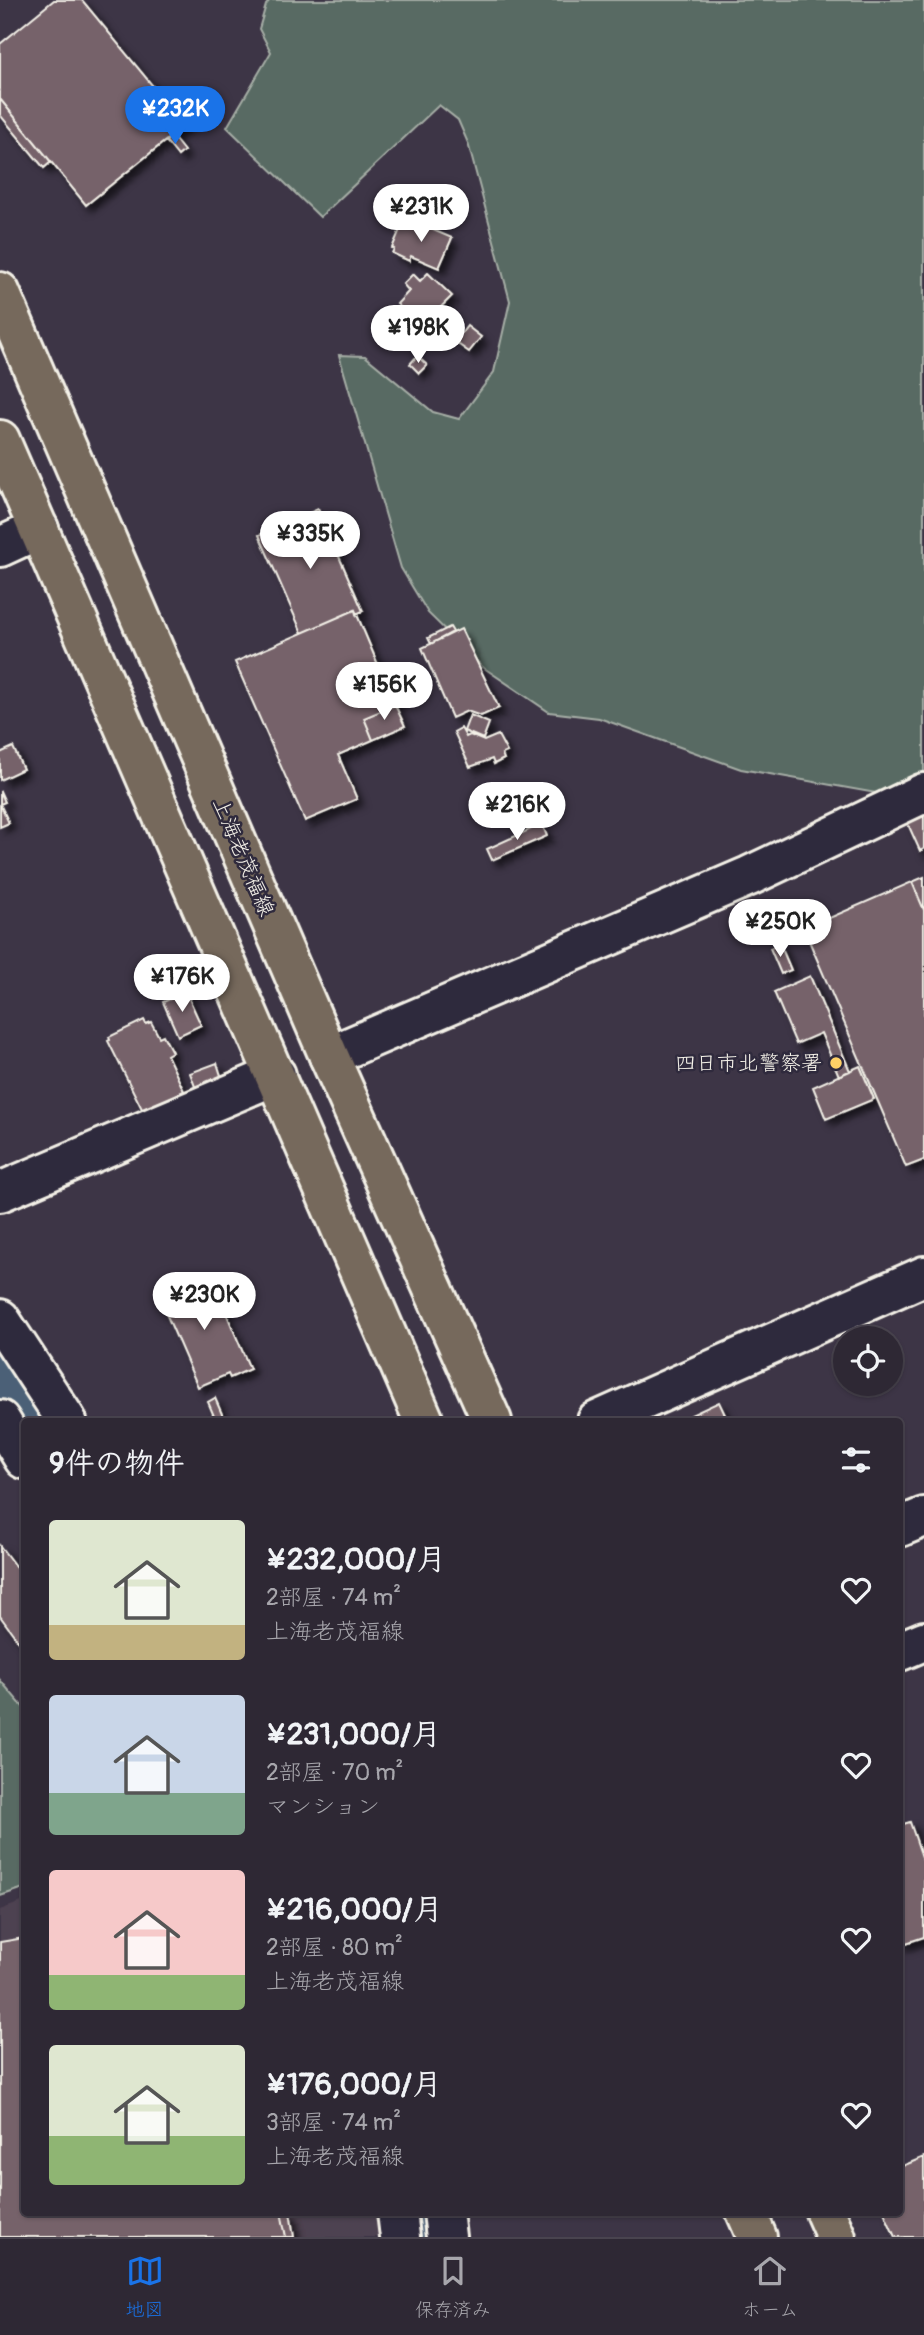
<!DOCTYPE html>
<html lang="ja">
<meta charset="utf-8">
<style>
:root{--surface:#2e2834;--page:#36303c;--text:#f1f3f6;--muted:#a7a6ac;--line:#49444f;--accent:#1a73e8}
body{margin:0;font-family:Pangolin,"Klee One",sans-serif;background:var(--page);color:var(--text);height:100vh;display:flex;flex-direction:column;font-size:26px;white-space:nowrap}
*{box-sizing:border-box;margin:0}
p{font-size:23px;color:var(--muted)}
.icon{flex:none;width:38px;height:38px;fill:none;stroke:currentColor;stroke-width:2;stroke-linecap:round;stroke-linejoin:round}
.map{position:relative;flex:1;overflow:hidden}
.details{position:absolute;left:21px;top:1418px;width:882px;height:798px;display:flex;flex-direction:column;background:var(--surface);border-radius:7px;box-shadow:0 2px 5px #0004,0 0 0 2px var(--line)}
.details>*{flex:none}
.controls{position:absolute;left:833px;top:1326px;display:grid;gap:14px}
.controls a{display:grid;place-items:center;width:70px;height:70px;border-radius:50%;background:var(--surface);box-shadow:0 2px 5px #0004,0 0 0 2px var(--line);font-size:35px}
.price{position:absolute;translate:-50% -60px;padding:0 16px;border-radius:24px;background:#fff;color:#222;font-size:23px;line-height:46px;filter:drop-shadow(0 2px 4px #0008)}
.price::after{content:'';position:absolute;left:50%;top:42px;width:21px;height:16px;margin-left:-10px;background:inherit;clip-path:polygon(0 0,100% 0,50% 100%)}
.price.current{background:var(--accent);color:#fff}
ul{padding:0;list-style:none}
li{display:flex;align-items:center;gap:21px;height:175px;padding:0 28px}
li span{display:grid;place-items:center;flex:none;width:196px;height:140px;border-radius:7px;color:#555}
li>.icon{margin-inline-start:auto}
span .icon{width:84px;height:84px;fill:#fffc;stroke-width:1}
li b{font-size:30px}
h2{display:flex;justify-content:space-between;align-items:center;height:84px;padding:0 28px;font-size:30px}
.dock{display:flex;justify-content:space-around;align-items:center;height:98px;border-top:2px solid var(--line);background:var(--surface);font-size:19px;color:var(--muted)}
.dock a{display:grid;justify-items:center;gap:4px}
.dock .current{color:var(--accent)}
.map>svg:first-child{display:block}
.built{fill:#4e4251}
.green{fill:#596b64;stroke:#a6aea6;stroke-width:2}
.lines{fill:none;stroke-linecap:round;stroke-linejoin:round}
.river{stroke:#4c6077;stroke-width:60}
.building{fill:#76626b;stroke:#f4f1e8;stroke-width:2;filter:url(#shadow)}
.minor-casing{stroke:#f4f1e8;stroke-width:44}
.tertiary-casing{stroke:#f4f1e8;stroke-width:44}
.primary-casing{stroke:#f4f1e8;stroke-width:44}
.minor{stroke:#2f2a3d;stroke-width:38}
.tertiary{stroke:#2f2a3d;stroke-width:38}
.primary{stroke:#76695c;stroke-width:38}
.poi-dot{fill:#ffd166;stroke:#2f2a3d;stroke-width:2.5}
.labels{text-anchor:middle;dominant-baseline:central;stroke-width:5;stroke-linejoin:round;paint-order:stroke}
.street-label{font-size:21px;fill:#f4f1e8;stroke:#2f2a3d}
.poi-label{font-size:21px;fill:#f4f1e8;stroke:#2f2a3d;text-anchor:end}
</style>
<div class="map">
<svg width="924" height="2237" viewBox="0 0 924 2237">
<defs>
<filter id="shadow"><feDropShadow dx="6" dy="6" stdDeviation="3.5" flood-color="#0009"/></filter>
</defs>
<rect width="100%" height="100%" fill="#3d3546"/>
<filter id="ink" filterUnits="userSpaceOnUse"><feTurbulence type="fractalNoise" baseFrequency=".0143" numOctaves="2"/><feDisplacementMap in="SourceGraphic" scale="14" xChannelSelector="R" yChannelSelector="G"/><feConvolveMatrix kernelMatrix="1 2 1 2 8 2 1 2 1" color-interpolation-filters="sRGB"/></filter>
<g filter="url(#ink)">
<!-- built -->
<path class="built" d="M 24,1901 L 24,2212 L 376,2212 L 378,2237 L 0,2237 L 0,1910 Z"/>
<!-- green -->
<path class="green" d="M 270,0 L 924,0 L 924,776 L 887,795 L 741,769 L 599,718 L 549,712 L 484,668 L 428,613 L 401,568 L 339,355 L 365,356 L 433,412 L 459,419 L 494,372 L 510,301 L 468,143 L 458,120 L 439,105 L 320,217 L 227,127 L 271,52 L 259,29 L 266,5 Z
M 0,1680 L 24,1708 L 24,1888 L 0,1896 Z"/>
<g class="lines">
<!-- river -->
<path class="river" d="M 0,1363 L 36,1421
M 423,2212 L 427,2237"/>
</g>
<!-- building -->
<path class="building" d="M 54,0 L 82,0 L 185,125 L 86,205 L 0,99 L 0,44 Z
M 0,99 L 51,162 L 44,168 L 0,115 Z
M 172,136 L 184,151 L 178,156 L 166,141 Z
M 405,218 L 452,238 L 439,268 L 411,256 L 409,261 L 392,253 L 394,249 L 392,248 Z
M 428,273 L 452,296 L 440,308 L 446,313 L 439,321 L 434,316 L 422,328 L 397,304 L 409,291 L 403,284 L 413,274 L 420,281 Z
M 467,326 L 481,337 L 469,352 L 455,342 Z
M 417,356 L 427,365 L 419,373 L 410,364 Z
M 318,509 L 363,611 L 356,614 L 355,610 L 302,633 L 259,535 Z
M 355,610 L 395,705 L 364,718 L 373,740 L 338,755 L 357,799 L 305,821 L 235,662 Z
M 450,627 L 453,632 L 431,644 L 428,638 Z
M 461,629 L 499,708 L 481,716 L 467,711 L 452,718 L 422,648 Z
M 395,705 L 405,726 L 373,740 L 364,718 Z
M 470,715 L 489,723 L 483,739 L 464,731 Z
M 461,728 L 466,737 L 470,735 L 484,741 L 498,735 L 507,752 L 502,754 L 504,759 L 494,764 L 492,759 L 470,767 L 454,732 Z
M 13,747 L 23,769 L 0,780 L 0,753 Z
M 0,791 L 5,802 L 0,804 L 9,823 L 0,827 Z
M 924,814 L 924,849 L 920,851 L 907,822 Z
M 542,824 L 547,836 L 492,860 L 487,849 Z
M 924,877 L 924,910 L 912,882 Z
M 912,882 L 924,910 L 924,1160 L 906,1167 L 804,929 Z
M 780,944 L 791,970 L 781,974 L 770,948 Z
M 810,976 L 850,1071 L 839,1076 L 821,1033 L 796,1044 L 774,992 Z
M 186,992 L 201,1025 L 178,1036 L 163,1002 Z
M 144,1020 L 146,1024 L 151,1022 L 159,1037 L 163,1035 L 172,1052 L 167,1055 L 184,1091 L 143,1111 L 108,1041 L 110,1040 L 109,1037 Z
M 217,1063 L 223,1082 L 197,1092 L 190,1073 Z
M 860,1066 L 874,1099 L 826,1119 L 813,1087 Z
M 203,1275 L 210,1292 L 216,1289 L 250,1369 L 230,1378 L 228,1374 L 198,1387 L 158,1295 Z
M 215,1398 L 225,1421 L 216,1421 L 208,1402 Z
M 719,1402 L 728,1421 L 693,1421 L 691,1415 Z
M 0,1546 L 24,1578 L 24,1649 L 0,1616 Z
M 910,1822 L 924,1863 L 924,1937 L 900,1945 L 900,1825 Z
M 24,1938 L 24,2212 L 281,2212 L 286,2237 L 0,2237 L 0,1942 Z
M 924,2157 L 924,2237 L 895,2237 L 884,2212 L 900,2212 L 900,2167 Z
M 281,2212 L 290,2212 L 294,2237 L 286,2237 Z"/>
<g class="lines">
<defs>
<path id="minor" d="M 0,547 L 39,529
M 329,1056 L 749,876 L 924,793
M 0,1192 L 276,1075
M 0,1319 L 67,1421
M 0,1420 L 24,1459
M 900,1527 L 924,1517
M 900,1651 L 924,1641
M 397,2212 L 400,2237
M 443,2212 L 446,2237"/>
<path id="tertiary" d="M 597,1421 L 924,1276"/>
<path id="primary" d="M 0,292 L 329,1056 L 492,1421
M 0,440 L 424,1421
M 746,2212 L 757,2237
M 825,2212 L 836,2237"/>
</defs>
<!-- minor casing -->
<use href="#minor" class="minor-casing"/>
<!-- tertiary casing -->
<use href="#tertiary" class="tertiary-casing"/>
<!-- primary casing -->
<use href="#primary" class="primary-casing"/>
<!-- minor -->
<use href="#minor" class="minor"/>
<!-- tertiary -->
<use href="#tertiary" class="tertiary"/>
<!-- primary -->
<use href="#primary" class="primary"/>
</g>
</g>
<!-- markers -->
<circle class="poi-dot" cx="836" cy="1063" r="7"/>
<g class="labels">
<!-- street labels -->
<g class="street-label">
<text transform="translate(243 857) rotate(67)">上海老茂福線</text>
</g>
<!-- poi labels -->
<g class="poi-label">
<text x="822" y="1063">四日市北警察署</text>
</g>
</g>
</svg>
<div class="controls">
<a><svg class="icon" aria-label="locate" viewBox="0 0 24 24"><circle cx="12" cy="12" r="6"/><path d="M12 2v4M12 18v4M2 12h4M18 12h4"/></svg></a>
</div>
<b class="price current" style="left:175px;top:146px">¥232K</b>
<b class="price" style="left:421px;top:244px">¥231K</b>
<b class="price" style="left:418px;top:365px">¥198K</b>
<b class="price" style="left:310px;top:571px">¥335K</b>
<b class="price" style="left:384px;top:722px">¥156K</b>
<b class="price" style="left:517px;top:842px">¥216K</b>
<b class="price" style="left:780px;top:959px">¥250K</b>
<b class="price" style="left:182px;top:1014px">¥176K</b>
<b class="price" style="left:204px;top:1332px">¥230K</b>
<section class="details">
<h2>9件の物件<svg class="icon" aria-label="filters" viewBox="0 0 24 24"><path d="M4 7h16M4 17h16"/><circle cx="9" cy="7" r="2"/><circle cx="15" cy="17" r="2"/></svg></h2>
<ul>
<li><span style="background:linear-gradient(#dfe7d0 75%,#c2b280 0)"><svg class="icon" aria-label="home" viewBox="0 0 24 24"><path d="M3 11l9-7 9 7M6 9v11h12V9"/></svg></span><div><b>¥232,000/月</b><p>2部屋 · 74 m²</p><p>上海老茂福線</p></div><svg class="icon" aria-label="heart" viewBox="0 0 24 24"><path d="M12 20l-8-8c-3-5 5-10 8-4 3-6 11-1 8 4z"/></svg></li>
<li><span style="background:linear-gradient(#c9d6e8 70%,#7fa58c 0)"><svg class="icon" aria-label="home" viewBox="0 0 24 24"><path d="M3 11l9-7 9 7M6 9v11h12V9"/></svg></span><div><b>¥231,000/月</b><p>2部屋 · 70 m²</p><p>マンション</p></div><svg class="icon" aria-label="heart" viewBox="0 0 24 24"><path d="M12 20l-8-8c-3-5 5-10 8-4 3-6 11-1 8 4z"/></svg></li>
<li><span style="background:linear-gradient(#f6c9c9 75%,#8fb573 0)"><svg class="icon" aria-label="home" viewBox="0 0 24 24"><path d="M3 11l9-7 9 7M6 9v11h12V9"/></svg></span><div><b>¥216,000/月</b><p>2部屋 · 80 m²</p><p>上海老茂福線</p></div><svg class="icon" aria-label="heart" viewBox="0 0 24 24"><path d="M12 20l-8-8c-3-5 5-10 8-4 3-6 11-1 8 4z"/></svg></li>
<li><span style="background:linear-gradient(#dfe7d0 65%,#8fb573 0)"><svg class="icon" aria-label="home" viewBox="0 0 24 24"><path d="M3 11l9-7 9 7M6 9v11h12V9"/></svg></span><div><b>¥176,000/月</b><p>3部屋 · 74 m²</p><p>上海老茂福線</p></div><svg class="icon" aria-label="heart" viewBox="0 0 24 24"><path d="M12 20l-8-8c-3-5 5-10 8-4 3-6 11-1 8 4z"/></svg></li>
</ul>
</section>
</div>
<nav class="dock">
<a class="current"><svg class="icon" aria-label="map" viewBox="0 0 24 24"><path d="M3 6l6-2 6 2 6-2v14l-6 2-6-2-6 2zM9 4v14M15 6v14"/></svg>地図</a>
<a><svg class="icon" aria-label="saved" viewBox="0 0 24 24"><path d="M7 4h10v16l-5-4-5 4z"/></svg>保存済み</a>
<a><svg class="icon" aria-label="home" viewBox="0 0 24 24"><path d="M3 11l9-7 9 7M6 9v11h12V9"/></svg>ホーム</a>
</nav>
